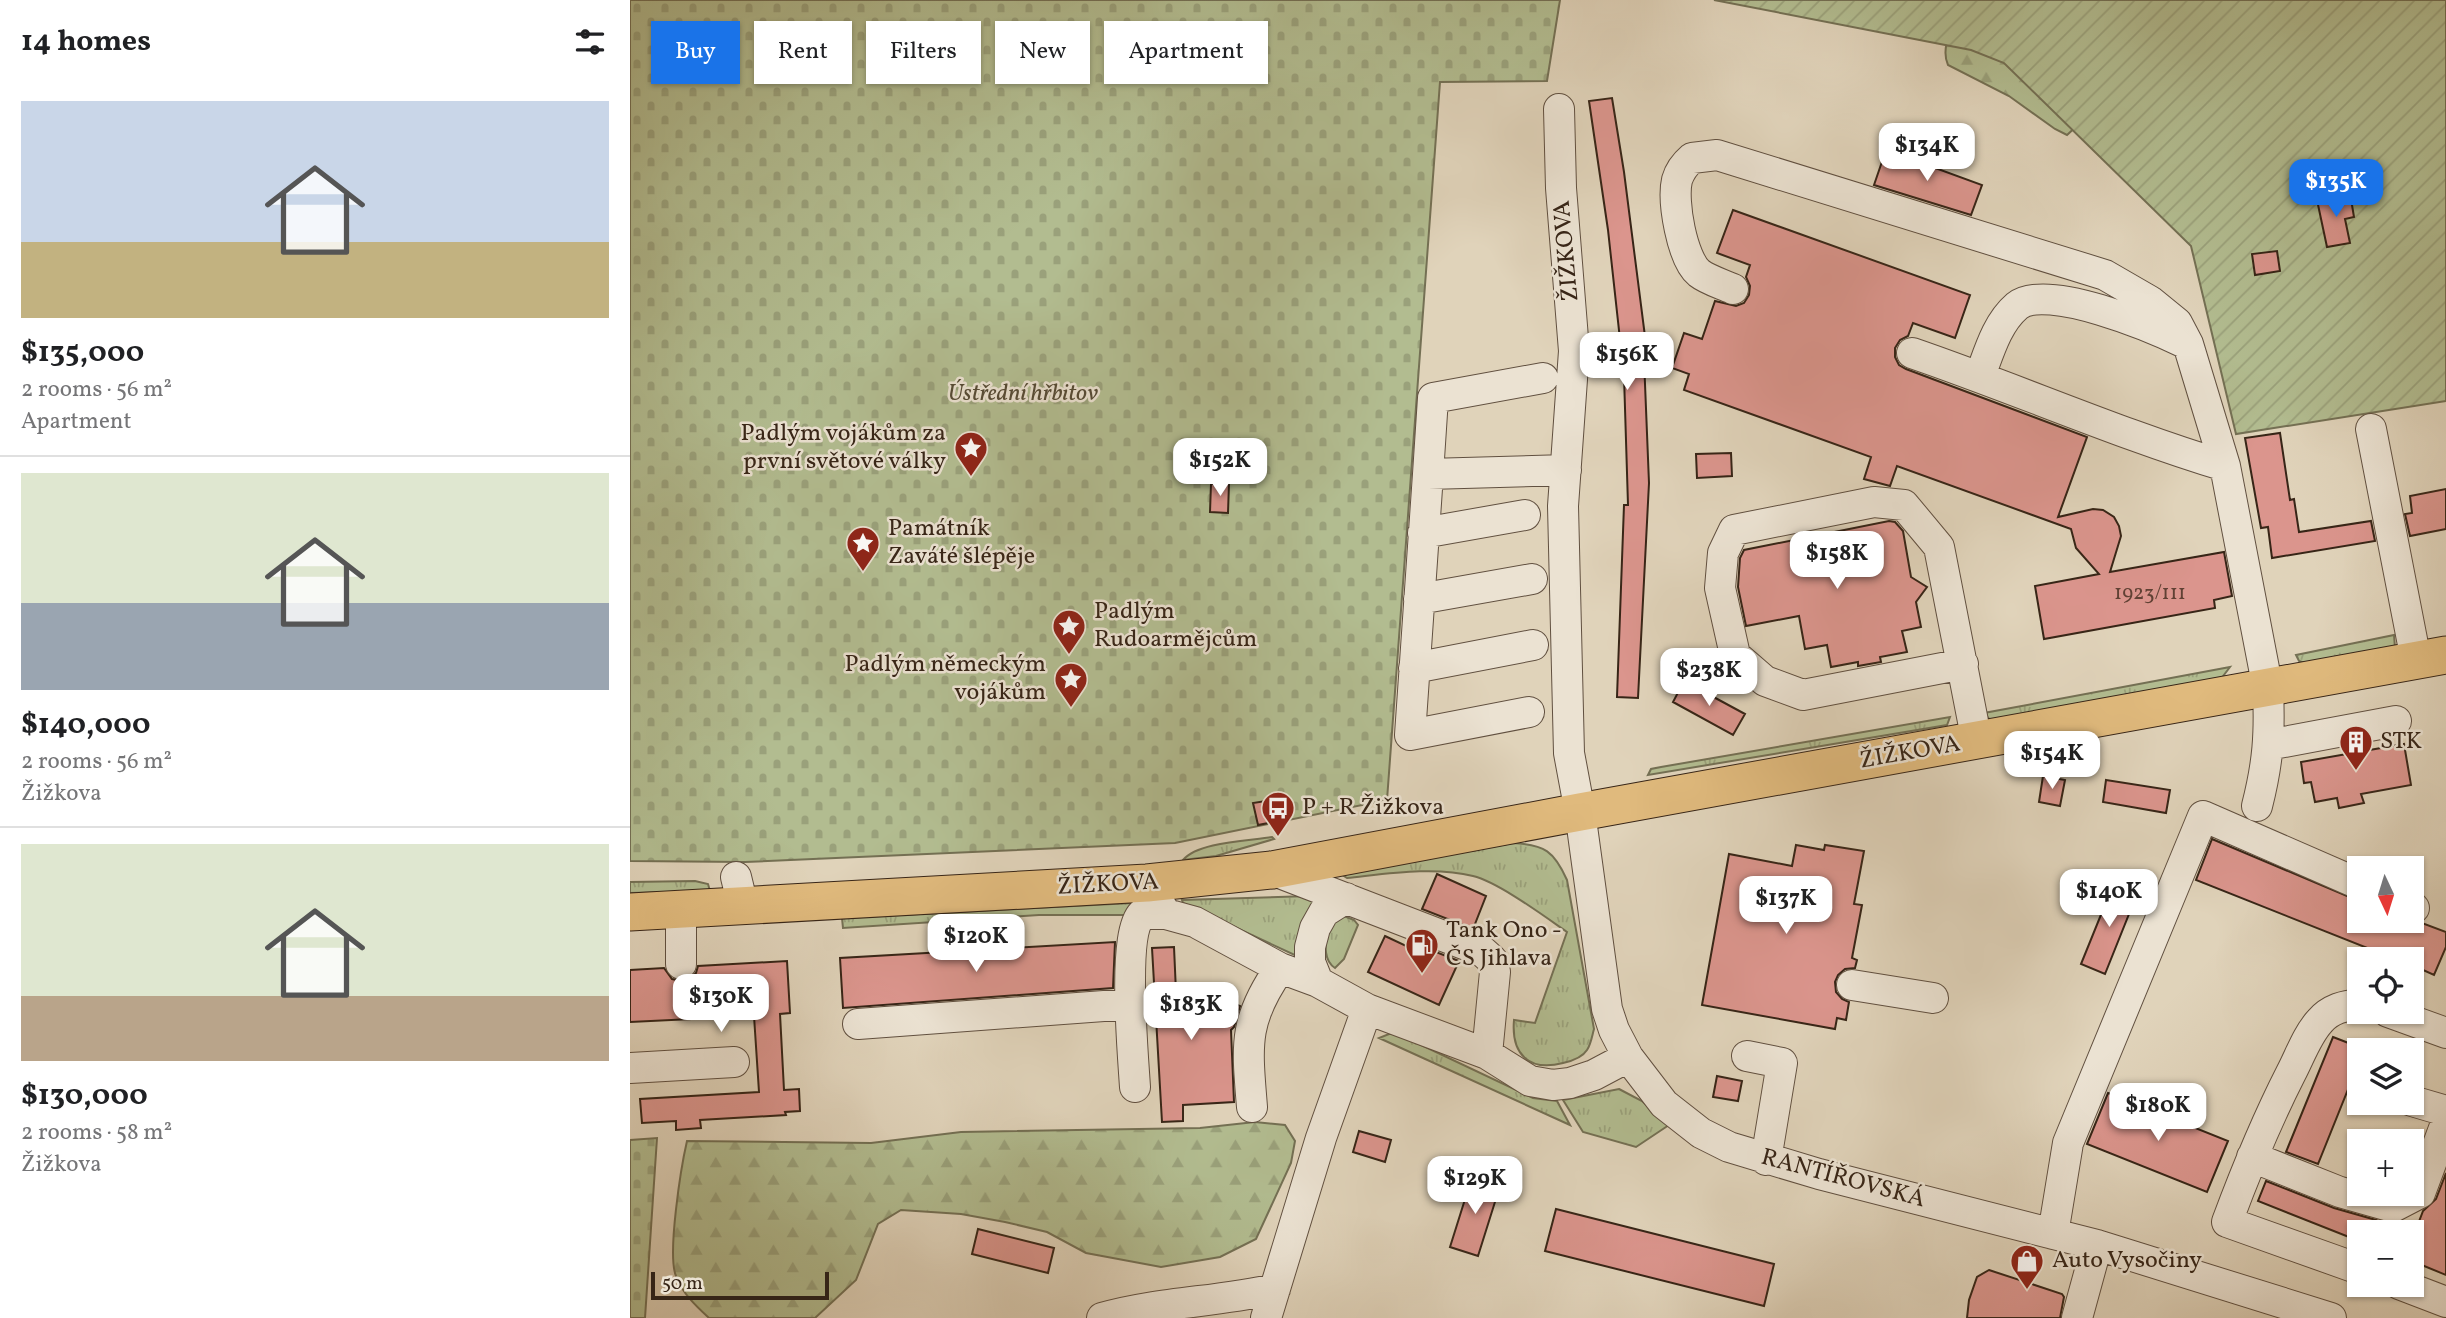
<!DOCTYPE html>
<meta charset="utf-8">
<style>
:root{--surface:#fff;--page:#f6f6f6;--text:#202124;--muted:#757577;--line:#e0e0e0;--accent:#1a73e8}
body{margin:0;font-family:Vollkorn,serif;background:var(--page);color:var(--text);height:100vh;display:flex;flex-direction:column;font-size:26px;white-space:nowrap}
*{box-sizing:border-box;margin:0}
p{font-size:23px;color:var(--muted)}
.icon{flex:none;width:38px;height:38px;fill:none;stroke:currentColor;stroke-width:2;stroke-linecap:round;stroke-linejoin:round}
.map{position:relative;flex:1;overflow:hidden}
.side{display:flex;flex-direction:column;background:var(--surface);width:630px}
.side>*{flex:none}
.banner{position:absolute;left:21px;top:21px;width:665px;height:63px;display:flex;gap:14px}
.needle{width:46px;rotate:176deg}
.fabs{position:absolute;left:1717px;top:856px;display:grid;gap:14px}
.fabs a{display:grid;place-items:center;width:77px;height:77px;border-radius:0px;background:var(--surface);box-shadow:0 2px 5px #0004;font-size:35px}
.scale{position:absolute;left:21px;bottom:18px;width:178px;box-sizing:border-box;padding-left:7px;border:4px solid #372517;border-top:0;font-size:19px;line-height:24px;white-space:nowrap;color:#372517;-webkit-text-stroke:5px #ebe2d2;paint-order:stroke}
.price{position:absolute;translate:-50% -60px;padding:0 16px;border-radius:14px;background:#fff;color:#222;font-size:23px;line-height:46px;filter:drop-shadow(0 2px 4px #0008)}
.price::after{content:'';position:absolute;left:50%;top:42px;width:21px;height:16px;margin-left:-10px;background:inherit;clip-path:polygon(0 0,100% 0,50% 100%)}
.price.active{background:var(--accent);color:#fff}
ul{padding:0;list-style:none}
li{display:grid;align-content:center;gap:14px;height:371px;padding:0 21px}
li+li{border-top:2px solid var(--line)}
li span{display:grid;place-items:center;height:217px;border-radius:0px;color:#555}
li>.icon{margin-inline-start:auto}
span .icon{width:126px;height:126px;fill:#fffc;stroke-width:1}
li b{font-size:30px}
h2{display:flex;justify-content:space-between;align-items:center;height:84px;padding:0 21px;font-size:30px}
.tag{padding:0 24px;border-radius:0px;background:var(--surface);box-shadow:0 2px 5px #0004;font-size:24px;line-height:63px}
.tag.active{background:var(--accent);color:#fff}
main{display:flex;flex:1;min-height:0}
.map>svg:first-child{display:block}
.grass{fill:url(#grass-tufts);stroke:#747054;stroke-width:2}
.forest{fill:url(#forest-firs);stroke:#747054;stroke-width:2}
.cemetery{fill:url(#cemetery-stones);stroke:#747054;stroke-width:2}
.garden{fill:url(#garden-furrows);stroke:#747054;stroke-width:2}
.building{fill:#db958d;stroke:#372517;stroke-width:2}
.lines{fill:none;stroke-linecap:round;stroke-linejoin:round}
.minor-casing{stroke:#615040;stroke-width:32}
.major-casing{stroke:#372517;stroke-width:39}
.minor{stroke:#ebe2d2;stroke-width:30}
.major{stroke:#e0ba7d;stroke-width:37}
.labels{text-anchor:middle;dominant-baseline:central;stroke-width:5;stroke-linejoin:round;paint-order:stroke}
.number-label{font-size:21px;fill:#604134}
.street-label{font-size:24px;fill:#372517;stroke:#ebe2d2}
.park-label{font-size:24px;font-style:italic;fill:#564b35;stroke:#ebe2d2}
.poi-label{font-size:24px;fill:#372517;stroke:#ebe2d2;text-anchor:start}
</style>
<main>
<section class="side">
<h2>14 homes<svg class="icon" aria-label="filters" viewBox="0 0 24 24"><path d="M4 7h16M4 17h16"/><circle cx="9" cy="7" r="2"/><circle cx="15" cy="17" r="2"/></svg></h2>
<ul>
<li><span style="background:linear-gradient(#c9d6e8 65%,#c2b280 0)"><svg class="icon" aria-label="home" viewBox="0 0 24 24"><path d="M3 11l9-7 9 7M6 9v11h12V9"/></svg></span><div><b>$135,000</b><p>2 rooms · 56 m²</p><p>Apartment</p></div></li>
<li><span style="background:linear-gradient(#dfe7d0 60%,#9aa5b1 0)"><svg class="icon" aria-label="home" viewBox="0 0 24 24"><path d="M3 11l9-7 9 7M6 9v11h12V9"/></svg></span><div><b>$140,000</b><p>2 rooms · 56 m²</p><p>Žižkova</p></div></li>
<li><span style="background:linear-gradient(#dfe7d0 70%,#b9a48a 0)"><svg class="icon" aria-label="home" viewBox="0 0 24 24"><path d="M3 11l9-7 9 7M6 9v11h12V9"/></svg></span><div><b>$130,000</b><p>2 rooms · 58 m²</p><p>Žižkova</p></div></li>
</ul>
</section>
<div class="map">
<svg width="1816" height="1318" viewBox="0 0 1816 1318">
<defs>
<pattern id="grass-tufts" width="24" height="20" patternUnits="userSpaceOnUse" patternTransform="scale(1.75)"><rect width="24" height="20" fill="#b2bc90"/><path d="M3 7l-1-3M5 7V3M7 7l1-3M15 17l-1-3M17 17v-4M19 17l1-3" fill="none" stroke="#9aa17b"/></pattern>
<pattern id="forest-firs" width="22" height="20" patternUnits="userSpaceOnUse" patternTransform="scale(1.75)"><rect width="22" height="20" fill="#b2bc90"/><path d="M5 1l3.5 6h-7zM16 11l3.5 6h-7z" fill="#9aa17b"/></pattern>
<pattern id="cemetery-stones" width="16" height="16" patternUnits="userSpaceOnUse" patternTransform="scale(1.75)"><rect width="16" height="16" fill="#b2bc90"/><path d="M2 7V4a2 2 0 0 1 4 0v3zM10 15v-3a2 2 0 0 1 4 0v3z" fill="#9aa17b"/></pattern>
<pattern id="garden-furrows" width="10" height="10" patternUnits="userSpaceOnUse" patternTransform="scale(1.75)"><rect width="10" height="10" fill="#b2bc90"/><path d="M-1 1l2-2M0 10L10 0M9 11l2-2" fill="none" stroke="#9aa17b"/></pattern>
</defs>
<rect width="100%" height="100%" fill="#e0d3ba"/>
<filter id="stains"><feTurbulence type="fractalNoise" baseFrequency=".00286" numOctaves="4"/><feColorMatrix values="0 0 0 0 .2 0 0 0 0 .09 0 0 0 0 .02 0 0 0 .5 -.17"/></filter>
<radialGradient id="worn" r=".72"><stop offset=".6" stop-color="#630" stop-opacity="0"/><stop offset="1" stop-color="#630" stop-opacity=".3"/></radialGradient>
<!-- grass -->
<path class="grass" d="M 1764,635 L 1765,648 L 1678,664 L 1669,661 L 1666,655 Z
M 1600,667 L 1590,680 L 1360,720 L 1354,713 Z
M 1320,717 L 1317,725 L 1018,775 L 1021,769 L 1031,767 Z
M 642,837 L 644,839 L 586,856 L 553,860 C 568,842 618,841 642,837 Z
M 883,843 C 915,845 924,851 937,880 L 964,1029 C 962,1036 961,1044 957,1050 C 952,1058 942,1061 933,1063 C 899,1072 881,1054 884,1020 L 905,1023 L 937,932 C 914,916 868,882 843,876 C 804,866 756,874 717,878 L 711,874 Z
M 65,881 L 78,884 L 80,891 L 0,893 L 0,882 Z
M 680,896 L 684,900 L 683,906 L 669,957 L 553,903 L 552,900 Z
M 502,903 L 504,912 L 496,915 L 409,915 L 213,928 L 212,918 Z
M 714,916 L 724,920 L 728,925 L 714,959 L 705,968 C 692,960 696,941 697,928 Z
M 759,1034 L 768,1034 L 903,1098 L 927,1101 L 940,1125 L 749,1038 Z
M 989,1089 L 1012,1101 L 1039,1125 L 1006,1147 L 953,1132 L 933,1100 Z"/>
<!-- forest -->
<path class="forest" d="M 1326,18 L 1449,124 L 1437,135 L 1425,129 L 1379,96 L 1318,65 C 1311,50 1320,32 1326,18 Z
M 625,1122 L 655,1125 L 665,1141 L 661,1163 L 626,1239 L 590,1257 L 531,1267 L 456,1253 L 417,1232 L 375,1222 L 331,1214 L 271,1210 L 248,1224 L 226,1280 L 185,1318 L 79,1318 C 66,1306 52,1293 46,1276 C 37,1255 51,1167 57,1141 L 241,1143 L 331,1132 L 570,1128 Z"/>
<!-- cemetery -->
<path class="cemetery" d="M 0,0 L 930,0 L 917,81 L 810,82 L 757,800 L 545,843 L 115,862 L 0,861 Z
M 27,1138 L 15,1318 L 0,1318 L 0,1140 Z"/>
<!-- garden -->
<path class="garden" d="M 1084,0 L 1816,0 L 1816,401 L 1606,434 L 1561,246 L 1374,63 L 1341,50 Z"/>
<!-- building -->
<path class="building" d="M 982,98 L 994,172 L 1018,360 L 1014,359 L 1019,483 L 1008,698 L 987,697 L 994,505 L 998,505 L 994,376 L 978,230 L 959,101 Z
M 1256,150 L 1352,185 L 1341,215 L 1244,185 Z
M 1720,193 L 1724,217 L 1715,219 L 1720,243 L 1697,247 L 1687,200 Z
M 1103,210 L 1340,295 L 1325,338 L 1283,323 L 1278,336 L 1270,340 L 1265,348 L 1265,357 L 1269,365 L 1276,369 L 1457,437 L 1428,517 L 1463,509 L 1473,510 L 1484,517 L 1489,526 L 1491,536 L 1480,572 L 1594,552 L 1602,596 L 1584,600 L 1585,608 L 1414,639 L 1405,586 L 1469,574 L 1446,548 L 1441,529 L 1267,466 L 1260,486 L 1234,479 L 1241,457 L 1054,390 L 1059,374 L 1042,368 L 1054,333 L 1072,339 L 1085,301 L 1106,306 L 1114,303 L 1119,295 L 1120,286 L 1116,277 L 1120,265 L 1087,253 Z
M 1647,251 L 1650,271 L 1625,275 L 1622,254 Z
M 1650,433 L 1660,500 L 1664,499 L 1669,532 L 1741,521 L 1745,541 L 1642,558 L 1638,527 L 1631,528 L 1615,438 Z
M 1101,453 L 1102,476 L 1067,478 L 1066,454 Z
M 599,483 L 598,513 L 580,512 L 581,484 Z
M 1816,489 L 1816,529 L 1780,536 L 1775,514 L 1782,513 L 1780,496 Z
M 1259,521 L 1265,522 L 1273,531 L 1281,577 L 1297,587 L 1286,602 L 1291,627 L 1272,631 L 1277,652 L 1250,657 L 1251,662 L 1228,666 L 1228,662 L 1201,667 L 1197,645 L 1175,649 L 1169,616 L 1116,626 L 1108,587 L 1110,558 L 1114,550 Z
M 1054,681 L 1115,714 L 1103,735 L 1043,702 Z
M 1774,744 L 1781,785 L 1731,794 L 1734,803 L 1709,808 L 1707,798 L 1685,802 L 1681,782 L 1674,783 L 1671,762 Z
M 1413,776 L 1435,780 L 1430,806 L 1409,802 Z
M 1476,780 L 1540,790 L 1536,813 L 1473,802 Z
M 655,798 L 659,819 L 628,825 L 623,803 Z
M 1582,839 L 1729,901 L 1729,920 L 1772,920 L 1780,925 L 1792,923 L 1816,932 L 1816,947 L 1804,975 L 1782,965 L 1782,959 L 1765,959 L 1566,880 Z
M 1166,845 L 1194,850 L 1195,845 L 1234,851 L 1224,904 L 1232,905 L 1222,958 L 1227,960 L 1225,968 L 1215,969 L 1208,975 L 1205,982 L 1206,992 L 1212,999 L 1219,1002 L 1216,1020 L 1207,1018 L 1205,1029 L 1072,1005 L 1099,854 L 1162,866 Z
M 807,874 L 856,896 L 843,929 L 792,909 Z
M 1483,885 L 1507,894 L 1475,974 L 1451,964 Z
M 755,936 L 776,946 L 778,941 L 829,961 L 809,1005 L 738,972 Z
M 485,942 L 483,988 L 213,1008 L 210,958 Z
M 544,947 L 546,992 L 583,994 L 610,1006 L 604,1027 L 601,1030 L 604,1102 L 553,1105 L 553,1121 L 532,1122 L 522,948 Z
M 157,961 L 160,1013 L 150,1014 L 154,1090 L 169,1089 L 170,1111 L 155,1112 L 156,1115 L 70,1120 L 71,1128 L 46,1130 L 46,1121 L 12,1123 L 10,1099 L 129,1092 L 124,1016 L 0,1022 L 0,970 L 34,968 L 42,979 L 52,981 L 60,979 L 66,973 L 68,966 Z
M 1703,1037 L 1734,1049 L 1729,1050 L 1729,1062 L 1688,1164 L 1656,1152 Z
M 1087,1076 L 1112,1081 L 1108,1101 L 1083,1097 Z
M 1478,1093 L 1598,1141 L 1577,1192 L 1457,1144 Z
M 729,1131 L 761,1140 L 755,1162 L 723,1152 Z
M 1816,1173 L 1816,1275 L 1782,1261 L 1782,1240 L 1793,1211 L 1806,1199 Z
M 842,1177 L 870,1186 L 848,1256 L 820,1247 Z
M 1636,1181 L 1704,1208 L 1746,1220 L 1772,1232 L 1729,1232 L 1729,1241 L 1628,1201 Z
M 926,1209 L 1144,1264 L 1134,1306 L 915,1251 Z
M 348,1229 L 424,1248 L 418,1273 L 342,1254 Z
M 1359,1270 L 1432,1294 L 1434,1297 L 1430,1318 L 1337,1318 L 1339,1300 L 1347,1277 Z"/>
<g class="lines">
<defs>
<path id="minor" d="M 929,109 L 931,188 L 944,351 L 933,506 L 939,753 L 950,812 L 977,1009 L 984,1030 L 998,1057 L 1034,1104 L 1071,1133 L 1099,1147 L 1189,1174 L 1467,1245 L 1701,1318
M 1103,289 C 1092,284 1078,280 1069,273 C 1052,259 1042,201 1047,180 C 1050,170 1055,164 1062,158 L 1087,155 L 1475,275 L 1520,301 L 1547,323 L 1558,344 L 1595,466 L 1638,689 C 1640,734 1638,763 1627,806
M 1282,353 C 1387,389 1489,434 1595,466
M 1350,376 C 1359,352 1367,323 1387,306 C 1416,282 1524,328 1555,343
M 913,378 L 803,398 L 798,474 L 936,470
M 1741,429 L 1786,660
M 798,474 L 780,735 L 899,712
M 793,533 L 895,515
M 789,599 L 902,579
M 1333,664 L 1173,695 L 1135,681 L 1105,655 L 1090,588 L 1093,553 L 1104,530 L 1244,502 L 1274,505 L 1309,547 L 1347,742
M 784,668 L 903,645
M 1638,745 L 1766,721
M 642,870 L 852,951 L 862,960 L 865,972 L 857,1054
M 106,877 L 113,906
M 517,883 L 536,914 L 565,922 L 650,968 L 688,982 L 737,1009 L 857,1054 L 900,1081 L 923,1085 L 940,1083 L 964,1075 L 998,1057
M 1782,906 L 1784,908
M 51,964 L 51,909
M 688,982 L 680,962 L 680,947 L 685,928 L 694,912 L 716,898
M 1222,985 L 1303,998
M 1729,1005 C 1716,1004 1699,1010 1690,1021 C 1677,1035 1670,1056 1661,1073 C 1636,1122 1616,1171 1597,1222 L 1729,1269
M 1758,1012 L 1816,1033
M 228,1024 L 501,1004
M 1117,1056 L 1152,1063 L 1136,1160
M 0,1068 L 104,1062
M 505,1087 C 503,1055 492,934 512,914 L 536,914
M 1782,1101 L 1816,1111
M 622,1107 C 617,1045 613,1021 650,968
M 1622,1157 L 1710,1192 L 1763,1207 L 1790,1193 L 1816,1123
M 1423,1234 L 1438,1143 L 1573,816 L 1729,884
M 1769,1284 L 1816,1302
M 472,1318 C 528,1302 588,1302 645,1289
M 636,1318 L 691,1138 L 737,1009
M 1447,1318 L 1467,1245"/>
<path id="major" d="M 0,912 L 517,883 L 642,870 L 950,812 L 1816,655"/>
</defs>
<!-- minor casing -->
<use href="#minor" class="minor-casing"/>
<!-- major casing -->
<use href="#major" class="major-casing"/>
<!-- minor -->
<use href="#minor" class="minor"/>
<!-- major -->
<use href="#major" class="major"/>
</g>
<!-- icons -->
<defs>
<symbol id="sight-pin" viewBox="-11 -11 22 30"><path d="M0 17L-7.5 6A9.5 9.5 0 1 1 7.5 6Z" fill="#8f2418" stroke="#ebe2d2"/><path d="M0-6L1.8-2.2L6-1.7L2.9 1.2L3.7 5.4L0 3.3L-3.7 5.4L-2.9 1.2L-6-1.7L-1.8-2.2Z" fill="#fff"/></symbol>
<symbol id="building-pin" viewBox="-11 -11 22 30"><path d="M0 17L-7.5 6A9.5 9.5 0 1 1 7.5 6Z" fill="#8f2418" stroke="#ebe2d2"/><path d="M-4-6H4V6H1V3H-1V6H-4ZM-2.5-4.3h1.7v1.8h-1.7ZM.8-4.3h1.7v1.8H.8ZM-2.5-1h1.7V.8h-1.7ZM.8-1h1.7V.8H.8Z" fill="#fff"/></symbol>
<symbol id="bus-pin" viewBox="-11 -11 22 30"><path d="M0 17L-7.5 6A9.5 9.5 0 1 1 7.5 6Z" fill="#8f2418" stroke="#ebe2d2"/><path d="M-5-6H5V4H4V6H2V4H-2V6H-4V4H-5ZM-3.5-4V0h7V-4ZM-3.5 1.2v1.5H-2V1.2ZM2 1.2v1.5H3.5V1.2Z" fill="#fff"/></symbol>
<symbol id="fuel-pin" viewBox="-11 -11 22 30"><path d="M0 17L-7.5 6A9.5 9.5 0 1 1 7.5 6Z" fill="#8f2418" stroke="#ebe2d2"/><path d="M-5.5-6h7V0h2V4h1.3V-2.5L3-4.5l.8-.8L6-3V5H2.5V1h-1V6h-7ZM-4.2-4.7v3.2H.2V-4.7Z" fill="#fff"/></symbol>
<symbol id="shop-pin" viewBox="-11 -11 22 30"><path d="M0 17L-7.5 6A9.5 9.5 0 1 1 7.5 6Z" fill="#8f2418" stroke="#ebe2d2"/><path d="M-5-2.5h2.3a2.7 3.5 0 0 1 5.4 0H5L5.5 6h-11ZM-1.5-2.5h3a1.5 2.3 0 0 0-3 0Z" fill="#fff"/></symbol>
</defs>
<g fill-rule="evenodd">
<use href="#sight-pin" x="322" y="429" width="38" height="52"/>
<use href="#sight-pin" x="214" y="524" width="38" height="52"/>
<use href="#sight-pin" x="420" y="607" width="38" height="52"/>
<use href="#sight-pin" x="422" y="660" width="38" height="52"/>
<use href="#building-pin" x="1707" y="723" width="38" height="52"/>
<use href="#bus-pin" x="629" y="789" width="38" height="52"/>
<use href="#fuel-pin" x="773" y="926" width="38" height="52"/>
<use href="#shop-pin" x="1378" y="1242" width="38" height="52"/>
</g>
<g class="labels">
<!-- number labels -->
<g class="number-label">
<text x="1520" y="593">1923/111</text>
</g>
<!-- street labels -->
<g class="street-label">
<text transform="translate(937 251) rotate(-95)">ŽIŽKOVA</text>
<text transform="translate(1280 753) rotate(-10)">ŽIŽKOVA</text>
<text transform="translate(478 885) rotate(-3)">ŽIŽKOVA</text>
<text transform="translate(1213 1179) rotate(15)">RANTÍŘOVSKÁ</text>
</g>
<!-- park labels -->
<g class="park-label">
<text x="393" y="394">Ústřední hřbitov</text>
</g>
<!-- poi labels -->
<g class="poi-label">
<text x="316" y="434" text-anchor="end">Padlým vojákům za<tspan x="316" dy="28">první světové války</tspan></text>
<text x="258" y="529">Památník<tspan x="258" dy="28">Zaváté šlépěje</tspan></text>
<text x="464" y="612">Padlým<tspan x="464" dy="28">Rudoarmějcům</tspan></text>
<text x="416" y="665" text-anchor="end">Padlým německým<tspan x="416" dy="28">vojákům</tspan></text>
<text x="1750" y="742">STK</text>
<text x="672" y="808">P + R Žižkova</text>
<text x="816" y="931">Tank Ono -<tspan x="816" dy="28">ČS Jihlava</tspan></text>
<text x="1422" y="1261">Auto Vysočiny</text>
</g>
</g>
<rect width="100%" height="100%" filter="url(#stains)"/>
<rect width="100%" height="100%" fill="url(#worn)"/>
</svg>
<div class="fabs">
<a><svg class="needle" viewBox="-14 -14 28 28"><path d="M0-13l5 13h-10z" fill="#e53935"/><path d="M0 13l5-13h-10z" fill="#757577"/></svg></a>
<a><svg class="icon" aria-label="locate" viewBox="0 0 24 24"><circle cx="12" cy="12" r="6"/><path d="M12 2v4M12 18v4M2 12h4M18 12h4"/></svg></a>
<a><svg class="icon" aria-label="layers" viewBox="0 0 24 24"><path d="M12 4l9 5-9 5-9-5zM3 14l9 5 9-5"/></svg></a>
<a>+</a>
<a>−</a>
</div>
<div class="scale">50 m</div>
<b class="price" style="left:1297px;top:183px">$134K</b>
<b class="price active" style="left:1706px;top:219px">$135K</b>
<b class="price" style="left:997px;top:392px">$156K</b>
<b class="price" style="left:590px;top:498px">$152K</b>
<b class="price" style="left:1207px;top:591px">$158K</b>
<b class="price" style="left:1079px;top:708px">$238K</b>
<b class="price" style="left:1422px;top:791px">$154K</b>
<b class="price" style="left:1479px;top:929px">$140K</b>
<b class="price" style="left:1156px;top:936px">$137K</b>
<b class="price" style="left:346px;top:974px">$120K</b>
<b class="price" style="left:91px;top:1034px">$130K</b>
<b class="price" style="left:561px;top:1042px">$183K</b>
<b class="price" style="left:1528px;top:1143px">$180K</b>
<b class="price" style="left:845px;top:1216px">$129K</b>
<div class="banner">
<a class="tag active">Buy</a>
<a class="tag">Rent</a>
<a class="tag">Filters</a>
<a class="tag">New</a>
<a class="tag">Apartment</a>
</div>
</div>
</main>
